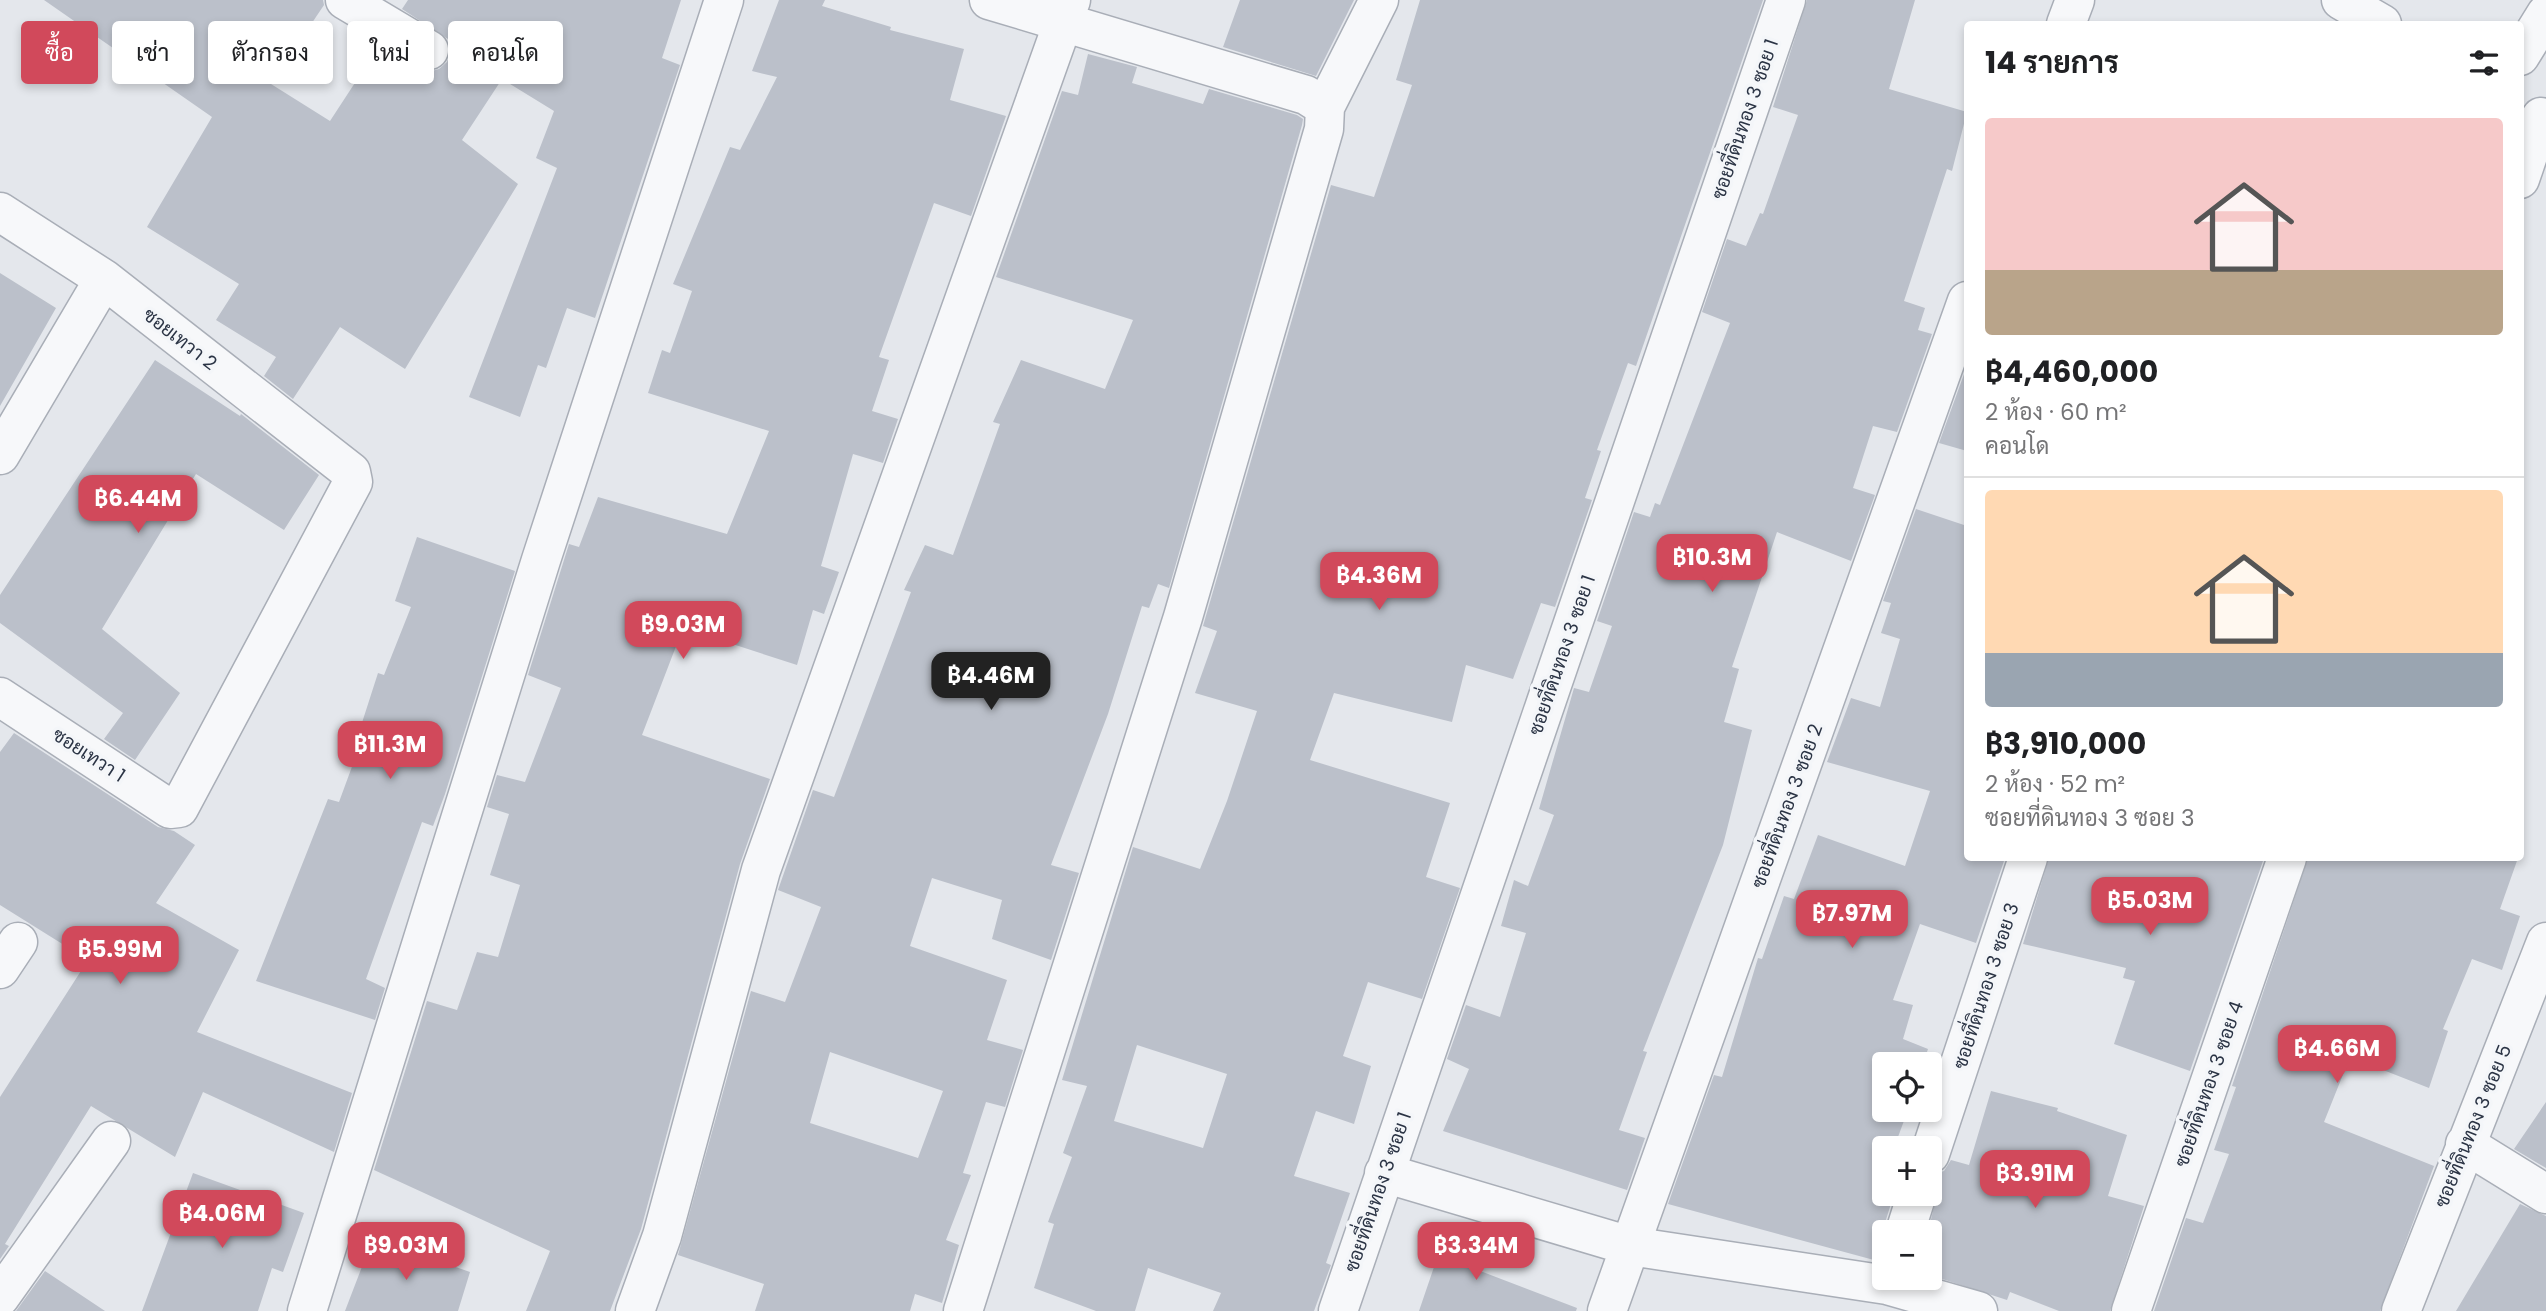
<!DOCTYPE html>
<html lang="th">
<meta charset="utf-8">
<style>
:root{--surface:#fff;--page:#f2f2f2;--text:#202124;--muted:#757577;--line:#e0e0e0;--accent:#d1495b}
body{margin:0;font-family:Poppins,Sarabun,sans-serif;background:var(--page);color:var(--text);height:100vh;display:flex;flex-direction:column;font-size:26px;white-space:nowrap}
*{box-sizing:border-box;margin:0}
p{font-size:23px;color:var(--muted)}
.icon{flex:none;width:38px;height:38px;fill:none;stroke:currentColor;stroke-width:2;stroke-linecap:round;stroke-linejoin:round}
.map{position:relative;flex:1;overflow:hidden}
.drawer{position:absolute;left:1964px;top:21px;width:560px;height:840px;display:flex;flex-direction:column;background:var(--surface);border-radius:7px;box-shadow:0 4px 10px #0003}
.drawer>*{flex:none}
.guide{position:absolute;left:21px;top:21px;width:665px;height:63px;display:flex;gap:14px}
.fabs{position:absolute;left:1872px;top:1052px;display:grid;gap:14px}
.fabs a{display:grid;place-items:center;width:70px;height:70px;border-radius:7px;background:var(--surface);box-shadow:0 4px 10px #0003;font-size:35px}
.price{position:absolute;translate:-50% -60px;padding:0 16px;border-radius:14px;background:var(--accent);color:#fff;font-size:23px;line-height:46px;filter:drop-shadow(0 2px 4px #0008)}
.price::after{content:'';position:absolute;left:50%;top:42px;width:21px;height:16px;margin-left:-10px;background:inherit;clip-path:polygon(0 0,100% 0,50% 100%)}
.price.current{background:#222;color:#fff}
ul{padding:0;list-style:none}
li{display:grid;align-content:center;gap:14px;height:371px;padding:0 21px}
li+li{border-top:2px solid var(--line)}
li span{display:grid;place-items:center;height:217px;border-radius:7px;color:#555}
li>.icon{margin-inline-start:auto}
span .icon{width:126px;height:126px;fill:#fffc;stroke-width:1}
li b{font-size:30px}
h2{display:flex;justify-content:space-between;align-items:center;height:84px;padding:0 21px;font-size:30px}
.pill{padding:0 24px;border-radius:7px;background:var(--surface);box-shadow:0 4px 10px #0003;font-size:24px;line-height:63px}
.pill.current{background:var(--accent);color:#fff}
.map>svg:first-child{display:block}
.building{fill:#bbc0ca;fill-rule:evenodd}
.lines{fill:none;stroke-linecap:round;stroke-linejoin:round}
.minor-casing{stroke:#a9aeb7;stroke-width:41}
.minor{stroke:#f7f8fa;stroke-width:38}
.labels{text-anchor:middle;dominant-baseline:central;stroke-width:7;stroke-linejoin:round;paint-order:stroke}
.street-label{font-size:19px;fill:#2b3445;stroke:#f4f6f9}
</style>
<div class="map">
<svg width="2546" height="1311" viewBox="0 0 2546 1311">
<rect width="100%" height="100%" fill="#e4e7ec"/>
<!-- building -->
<path class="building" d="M 44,0 L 323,0 L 324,5 L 271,84 L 330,121 L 379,46 L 428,72 L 439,69 L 447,62 L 451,51 L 448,39 L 402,9 L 408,0 L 681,0 L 662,58 L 680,65 L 595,318 L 567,308 L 546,368 L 538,365 L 520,417 L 469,397 L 557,168 L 536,158 L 554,111 L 502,79 L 462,140 L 518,184 L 405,369 L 340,327 L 293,399 L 264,376 L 276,357 L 216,320 L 239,284 L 147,227 L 212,117 Z
M 779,0 L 825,0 L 822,6 L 891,27 L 890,30 L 964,49 L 950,100 L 1006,116 L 971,216 L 934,203 L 879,357 L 889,360 L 872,411 L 898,419 L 883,463 L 853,454 L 821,566 L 839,572 L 824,614 L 813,610 L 797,665 L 683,628 L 642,735 L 770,779 L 740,864 L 641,1229 L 610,1311 L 526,1311 L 550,1251 L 374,1170 L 427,1001 L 457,1010 L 477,952 L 498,957 L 520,885 L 490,875 L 509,814 L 487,807 L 497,775 L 525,782 L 561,688 L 528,675 L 569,544 L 579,547 L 598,497 L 727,534 L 769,431 L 648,393 L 662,350 L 670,353 L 692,291 L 673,284 L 730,147 L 740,150 L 777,77 L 752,71 Z
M 1240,0 L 1354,0 L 1316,76 L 1223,47 Z
M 1420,0 L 1763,0 L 1636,366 L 1628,363 L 1597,450 L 1601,451 L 1585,498 L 1592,500 L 1555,607 L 1541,603 L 1513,679 L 1466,665 L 1452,722 L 1334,693 L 1310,760 L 1450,803 L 1426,877 L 1460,888 L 1422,999 L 1368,982 L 1343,1056 L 1371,1066 L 1354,1124 L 1316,1111 L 1294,1176 L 1350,1193 L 1326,1263 L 1331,1265 L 1314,1311 L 1213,1311 L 1221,1293 L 1148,1268 L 1135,1311 L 1096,1311 L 1034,1288 L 1054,1224 L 1048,1222 L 1072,1157 L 1063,1153 L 1087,1086 L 1062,1080 L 1133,847 L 1200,869 L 1227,801 L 1257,711 L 1195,693 L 1217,631 L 1203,626 L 1331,185 L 1374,197 L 1412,85 L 1396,80 ZM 1137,1045 L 1227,1074 L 1203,1148 L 1114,1121 Z
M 1807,0 L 1915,0 L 1889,89 L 1967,112 L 1952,171 L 1947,169 L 1904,301 L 1925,308 L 1918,330 L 1932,334 L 1897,432 L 1873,426 L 1853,488 L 1875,495 L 1851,561 L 1777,532 L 1732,667 L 1739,669 L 1724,722 L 1752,730 L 1723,845 L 1643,1051 L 1647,1052 L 1619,1130 L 1645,1138 L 1627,1190 L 1443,1131 L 1469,1069 L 1447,1059 L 1466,1005 L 1500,1017 L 1526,933 L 1501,926 L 1514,880 L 1528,886 L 1554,815 L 1539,809 L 1574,688 L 1589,692 L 1612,626 L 1597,621 L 1634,512 L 1650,517 L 1655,503 L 1660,505 L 1730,323 L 1702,312 L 1727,239 L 1746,246 L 1760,213 L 1763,214 L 1798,115 L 1773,107 Z
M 1088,54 L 1137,67 L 1132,83 L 1203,104 L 1209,89 L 1297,115 L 1303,119 L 1302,125 L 1169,588 L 1158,584 L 1149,608 L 1142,606 L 1108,714 L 1051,865 L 1079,873 L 1051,960 L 992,939 L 1002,900 L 932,878 L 910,946 L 1007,980 L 987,1040 L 1023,1050 L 1005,1107 L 986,1102 L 963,1173 L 971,1175 L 946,1240 L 959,1245 L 942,1303 L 915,1294 L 910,1311 L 755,1311 L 764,1284 L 678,1255 L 751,991 L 785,1002 L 821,907 L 778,890 L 813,790 L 834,797 L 911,592 L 904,590 L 925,545 L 953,555 L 1000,424 L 993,422 L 1021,360 L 1105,389 L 1133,320 L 996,277 L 1062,91 L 1078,95 ZM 830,1052 L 943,1091 L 918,1158 L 810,1123 Z
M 0,273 L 56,308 L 0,406 Z
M 155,360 L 240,416 L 241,414 L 319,475 L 284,530 L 196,474 L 102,629 L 180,693 L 135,760 L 104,739 L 123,713 L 0,623 L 0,595 Z
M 1967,366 L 1967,451 L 1939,443 Z
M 1916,509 L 1967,526 L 1967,858 L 2005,858 L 1976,943 L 1920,924 L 1893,1000 L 1913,1005 L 1903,1039 L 1928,1049 L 1923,1064 L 1885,1064 L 1885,1110 L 1908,1110 L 1895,1145 L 1907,1148 L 1885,1148 L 1885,1194 L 1894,1194 L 1884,1226 L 1885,1263 L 1668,1204 L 1714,1075 L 1722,1077 L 1758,958 L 1762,959 L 1784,896 L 1794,899 L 1818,835 L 1905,866 L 1930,791 L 1827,762 L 1851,698 L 1880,707 L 1900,639 L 1881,633 L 1891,603 L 1883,601 Z
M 417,537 L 515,571 L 445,794 L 433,826 L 422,822 L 366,979 L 385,988 L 375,1020 L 256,981 L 328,799 L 339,802 L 364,734 L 359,732 L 378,673 L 384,675 L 411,607 L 395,601 Z
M 14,733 L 158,827 L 174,831 L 195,845 L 156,903 L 239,950 L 197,1032 L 352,1093 L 334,1152 L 203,1092 L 175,1157 L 91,1106 L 5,1244 L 9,1246 L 0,1259 L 0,1097 L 88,960 L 0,905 L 0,752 Z
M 2049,858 L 2264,858 L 2190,1071 L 2114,1044 L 2135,981 L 2123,978 L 2126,968 L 2023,944 Z
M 2308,858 L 2518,858 L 2500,909 L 2520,916 L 2502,970 L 2472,959 L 2443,1029 L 2448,1031 L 2429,1088 L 2350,1057 L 2324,1122 L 2434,1166 L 2380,1311 L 2154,1311 L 2186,1218 L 2203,1223 L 2229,1154 L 2214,1150 L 2236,1087 L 2232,1086 Z
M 1991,1091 L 2058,1108 L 2057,1111 L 2127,1135 L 2108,1196 L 2144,1206 L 2110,1311 L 2059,1311 L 2010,1292 L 2007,1300 L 1930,1275 L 1928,1232 L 1938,1190 L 1930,1175 L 1944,1171 L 1951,1160 L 1969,1165 Z
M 2546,1102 L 2546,1168 L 2514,1149 Z
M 193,1173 L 304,1213 L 283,1272 L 272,1268 L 258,1311 L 142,1311 Z
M 2520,1204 L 2546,1216 L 2546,1311 L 2456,1311 Z
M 1449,1223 L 1486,1234 L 1475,1269 L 1577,1308 L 1576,1311 L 1419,1311 Z
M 373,1238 L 470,1272 L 458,1311 L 345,1311 Z
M 45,1271 L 105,1311 L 16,1311 Z"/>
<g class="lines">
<defs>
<path id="minor" d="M 345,0 L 429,50
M 989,0 L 1306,95 L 1325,107
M 2341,0 L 2382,24
M 2066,24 L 2075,0
M 2520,56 L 2546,14
M 2520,179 L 2541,117
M 0,212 L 104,279 L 351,472 L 353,482 L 179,808 L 170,809 L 0,697
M 0,455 L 104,279
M 0,969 L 18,942
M 2465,1144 L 2546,1194
M 1930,1154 L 2028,858
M 1384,1173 L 1630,1246 L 1887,1285 L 1978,1311
M 1905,1232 L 1917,1194
M 0,1297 L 111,1141
M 307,1311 L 541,560 L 724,0
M 635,1311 L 662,1236 L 761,870 L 1071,0
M 963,1311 L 1183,617 L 1324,129 L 1325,107 L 1379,0
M 1338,1311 L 1786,0
M 1607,1311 L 1967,301
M 2131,1311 L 2287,858
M 2401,1311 L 2546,942"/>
</defs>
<!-- minor casing -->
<use href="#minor" class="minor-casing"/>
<!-- minor -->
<use href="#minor" class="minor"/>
</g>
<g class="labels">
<!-- street labels -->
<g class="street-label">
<text transform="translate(1745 119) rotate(-71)">ซอยที่ดินทอง 3 ซอย 1</text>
<text transform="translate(180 339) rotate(38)">ซอยเทวา 2</text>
<text transform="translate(1562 655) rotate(-71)">ซอยที่ดินทอง 3 ซอย 1</text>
<text transform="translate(89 755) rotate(33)">ซอยเทวา 1</text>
<text transform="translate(1787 806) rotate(-70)">ซอยที่ดินทอง 3 ซอย 2</text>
<text transform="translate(1986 986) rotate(-72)">ซอยที่ดินทอง 3 ซอย 3</text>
<text transform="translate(2209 1084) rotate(-71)">ซอยที่ดินทอง 3 ซอย 4</text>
<text transform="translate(2473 1126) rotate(-68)">ซอยที่ดินทอง 3 ซอย 5</text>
<text transform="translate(1378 1192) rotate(-71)">ซอยที่ดินทอง 3 ซอย 1</text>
</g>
</g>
</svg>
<div class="fabs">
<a><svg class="icon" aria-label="locate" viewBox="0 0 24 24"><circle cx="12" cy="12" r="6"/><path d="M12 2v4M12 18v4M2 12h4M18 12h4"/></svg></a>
<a>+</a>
<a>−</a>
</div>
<b class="price" style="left:138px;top:535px">฿6.44M</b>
<b class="price" style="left:1712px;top:594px">฿10.3M</b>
<b class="price" style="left:1379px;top:612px">฿4.36M</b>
<b class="price" style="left:683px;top:661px">฿9.03M</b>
<b class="price current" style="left:991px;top:712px">฿4.46M</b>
<b class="price" style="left:390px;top:781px">฿11.3M</b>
<b class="price" style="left:2150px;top:937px">฿5.03M</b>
<b class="price" style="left:1852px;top:950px">฿7.97M</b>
<b class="price" style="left:120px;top:986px">฿5.99M</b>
<b class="price" style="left:2337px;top:1085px">฿4.66M</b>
<b class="price" style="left:2035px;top:1210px">฿3.91M</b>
<b class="price" style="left:222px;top:1250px">฿4.06M</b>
<b class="price" style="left:406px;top:1282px">฿9.03M</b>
<b class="price" style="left:1476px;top:1282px">฿3.34M</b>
<div class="guide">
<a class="pill current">ซื้อ</a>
<a class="pill">เช่า</a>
<a class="pill">ตัวกรอง</a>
<a class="pill">ใหม่</a>
<a class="pill">คอนโด</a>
</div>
<section class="drawer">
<h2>14 รายการ<svg class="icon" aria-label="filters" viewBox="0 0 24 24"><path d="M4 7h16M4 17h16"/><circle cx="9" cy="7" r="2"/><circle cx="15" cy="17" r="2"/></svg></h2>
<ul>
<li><span style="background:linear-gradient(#f6c9c9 70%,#b9a48a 0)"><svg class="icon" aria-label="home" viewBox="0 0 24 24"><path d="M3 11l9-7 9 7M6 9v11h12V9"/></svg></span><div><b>฿4,460,000</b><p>2 ห้อง · 60 m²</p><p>คอนโด</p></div></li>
<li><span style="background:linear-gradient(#ffd9b3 75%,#9aa5b1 0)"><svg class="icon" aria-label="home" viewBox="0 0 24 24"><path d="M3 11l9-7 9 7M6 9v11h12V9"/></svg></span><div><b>฿3,910,000</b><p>2 ห้อง · 52 m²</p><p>ซอยที่ดินทอง 3 ซอย 3</p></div></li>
</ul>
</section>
</div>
